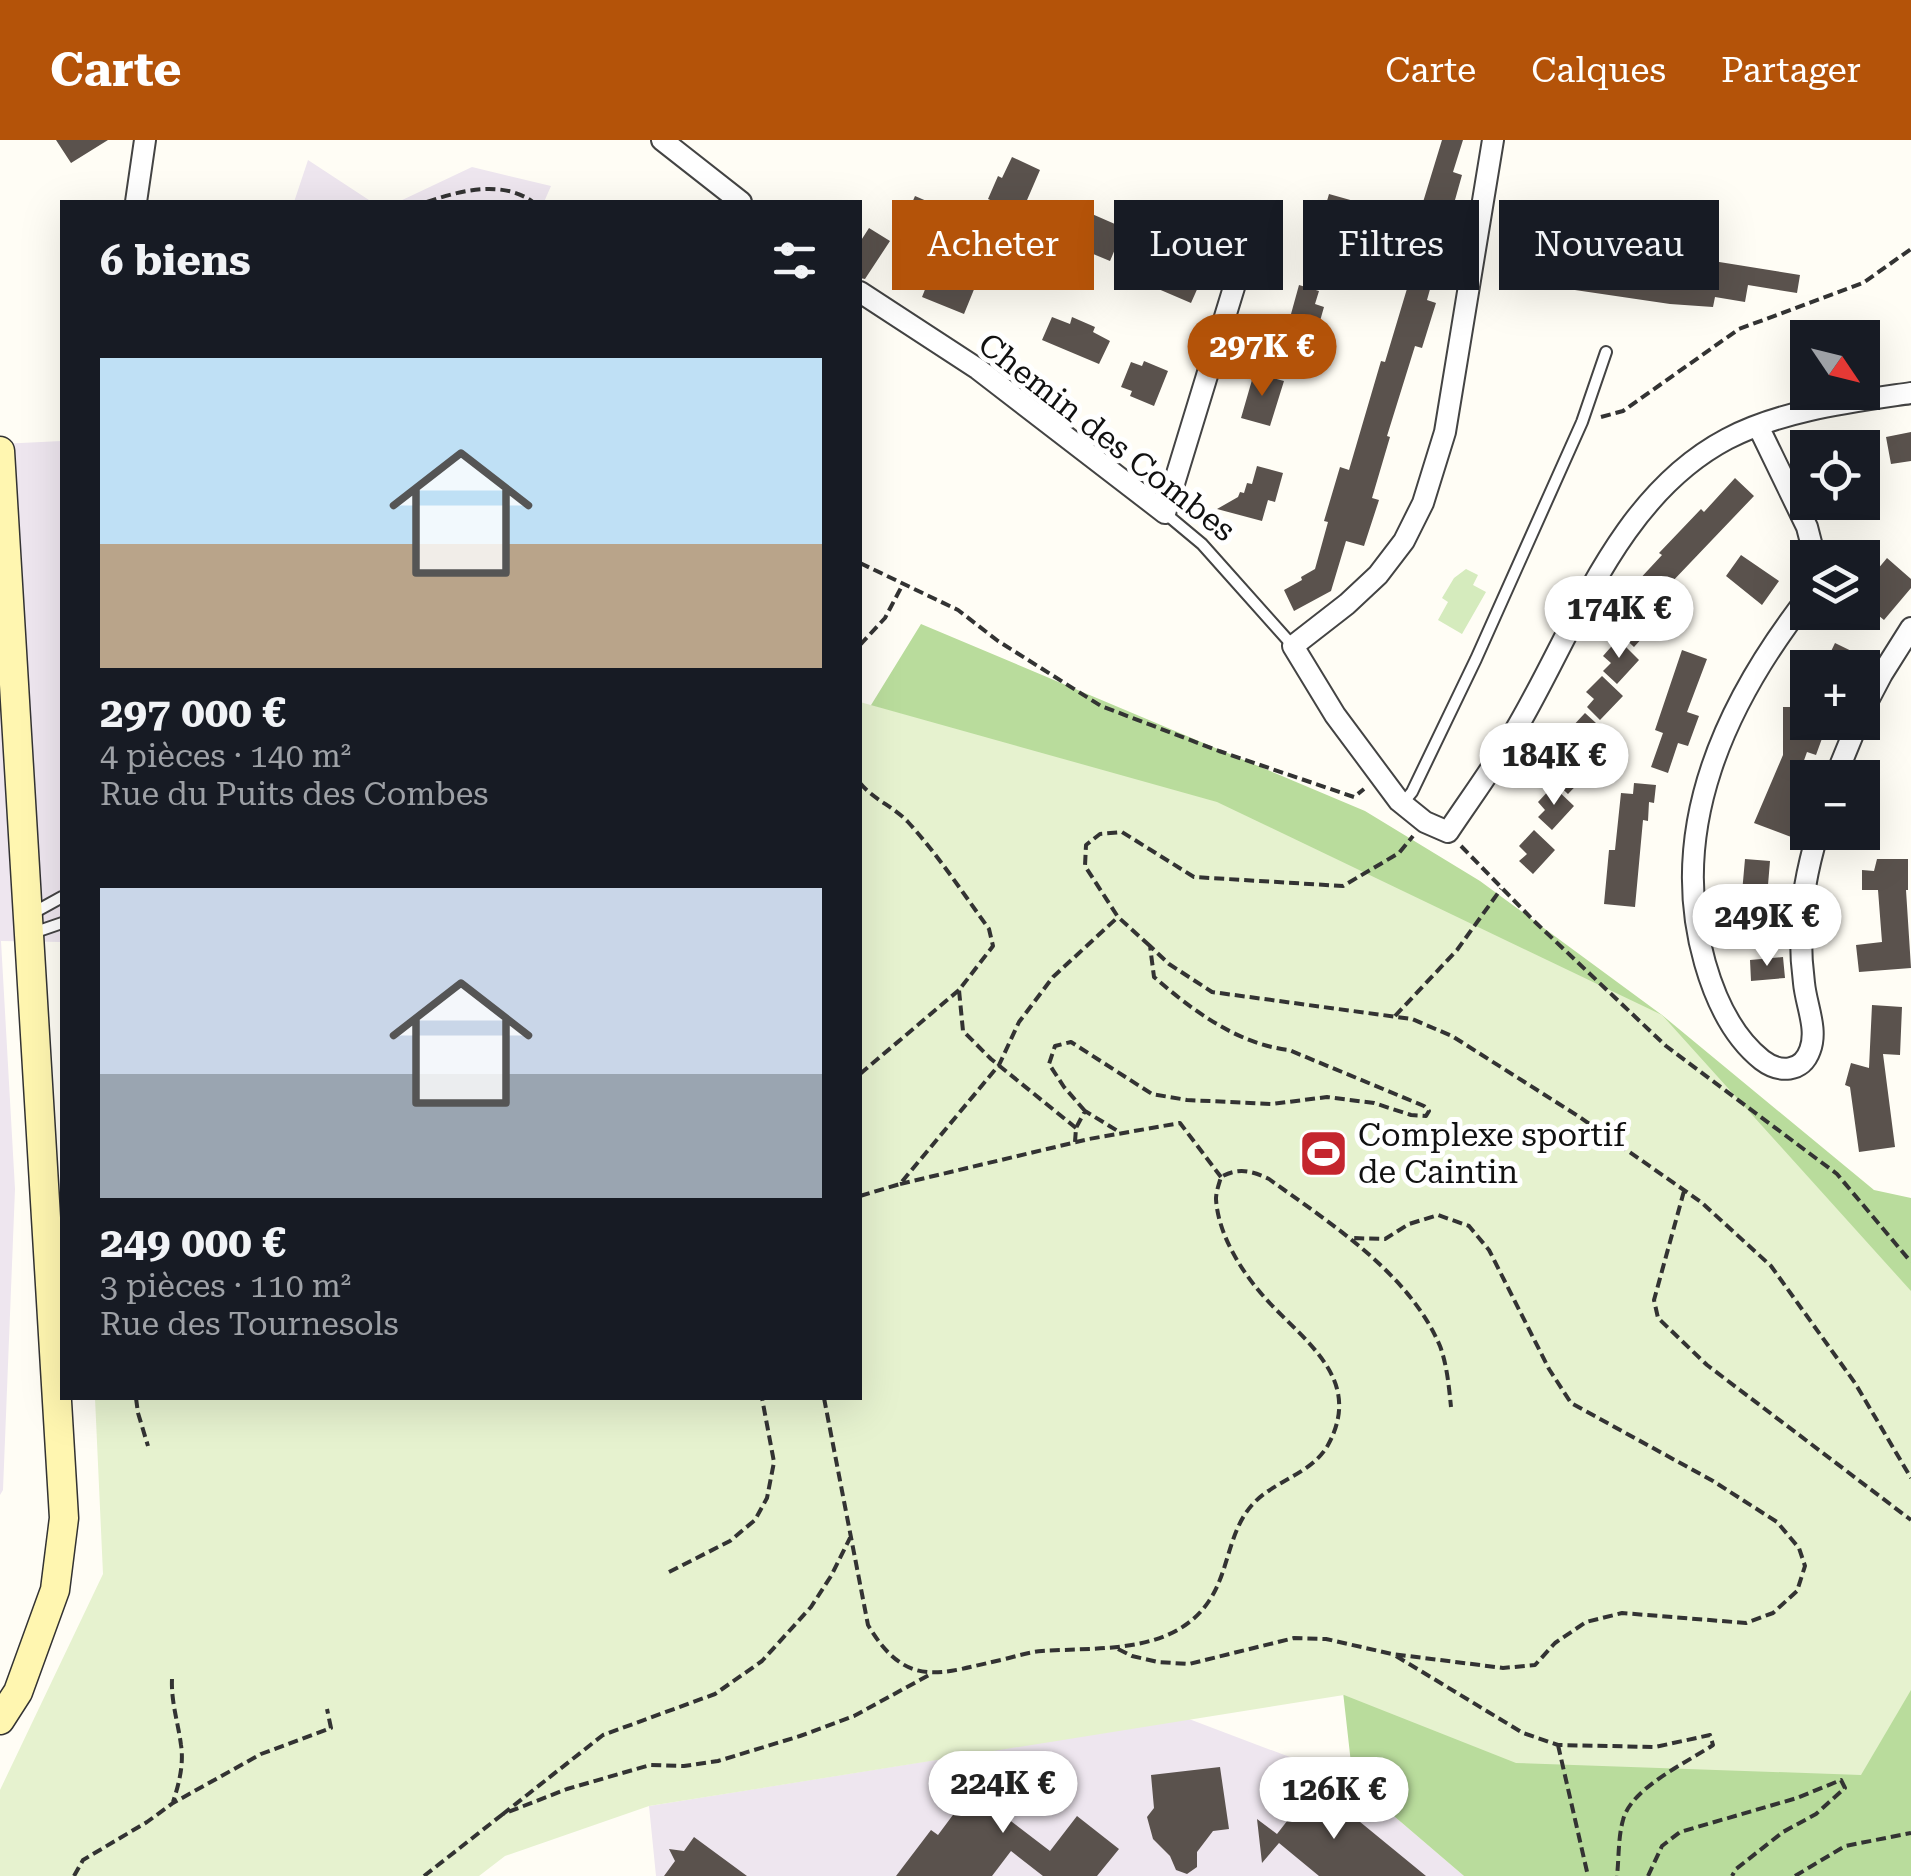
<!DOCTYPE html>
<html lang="fr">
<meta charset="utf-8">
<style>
:root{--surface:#171b24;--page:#20242c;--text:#f1f3f6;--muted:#9ea1a6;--accent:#b45309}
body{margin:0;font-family:"Roboto Serif",serif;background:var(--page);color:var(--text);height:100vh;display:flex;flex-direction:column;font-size:38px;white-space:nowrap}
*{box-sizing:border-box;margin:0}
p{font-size:32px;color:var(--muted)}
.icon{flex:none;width:55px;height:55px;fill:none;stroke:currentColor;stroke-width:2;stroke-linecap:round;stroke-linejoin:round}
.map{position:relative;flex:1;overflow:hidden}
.side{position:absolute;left:60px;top:60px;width:802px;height:1200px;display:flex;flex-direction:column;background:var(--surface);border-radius:0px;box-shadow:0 10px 40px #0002}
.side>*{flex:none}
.guide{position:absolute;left:892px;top:60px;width:868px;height:90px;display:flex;gap:20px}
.needle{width:65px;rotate:125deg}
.buttons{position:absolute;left:1790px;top:180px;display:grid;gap:20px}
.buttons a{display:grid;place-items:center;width:90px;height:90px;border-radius:0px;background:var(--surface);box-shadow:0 10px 40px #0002;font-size:50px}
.price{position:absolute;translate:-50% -85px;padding:0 22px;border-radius:35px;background:#fff;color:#222;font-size:32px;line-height:65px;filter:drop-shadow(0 2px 5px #0008)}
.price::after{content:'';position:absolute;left:50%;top:60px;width:30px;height:22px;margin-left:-15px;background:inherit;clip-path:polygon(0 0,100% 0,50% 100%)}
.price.on{background:var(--accent);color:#fff}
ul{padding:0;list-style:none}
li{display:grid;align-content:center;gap:20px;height:530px;padding:0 40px}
li span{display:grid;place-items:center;height:310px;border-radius:0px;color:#555}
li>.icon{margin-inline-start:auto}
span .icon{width:180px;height:180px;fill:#fffc;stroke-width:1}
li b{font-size:42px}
h2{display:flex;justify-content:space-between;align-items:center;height:120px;padding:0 40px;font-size:42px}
.chip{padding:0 35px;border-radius:0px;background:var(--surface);box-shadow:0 10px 40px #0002;font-size:35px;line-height:90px}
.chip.on{background:var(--accent);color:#fff}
header{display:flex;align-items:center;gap:60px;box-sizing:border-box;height:140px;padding:0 50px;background:var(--accent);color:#fff}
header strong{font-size:48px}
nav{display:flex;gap:55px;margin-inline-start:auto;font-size:35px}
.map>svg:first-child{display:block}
.industrial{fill:#eee6ef}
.green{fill:#d5ebbd}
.forest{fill:#b9dc9c}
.pitch{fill:#e6f2cf}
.building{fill:#5a524d}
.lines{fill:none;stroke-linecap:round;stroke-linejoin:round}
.lane-casing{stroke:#444;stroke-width:14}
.street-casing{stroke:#444;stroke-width:24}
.secondary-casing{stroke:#333;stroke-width:31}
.path{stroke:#333;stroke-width:4;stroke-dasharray:10 5;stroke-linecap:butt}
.lane{stroke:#fff;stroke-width:10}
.street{stroke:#fff;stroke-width:20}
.secondary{stroke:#fff6b0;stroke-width:28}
.labels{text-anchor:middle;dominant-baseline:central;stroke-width:10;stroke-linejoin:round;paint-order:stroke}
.street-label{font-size:32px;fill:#111;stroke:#fff}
.poi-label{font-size:32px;fill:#111;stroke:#fff;text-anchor:start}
</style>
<header>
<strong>Carte</strong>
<nav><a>Carte</a><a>Calques</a><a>Partager</a></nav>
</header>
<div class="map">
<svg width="1911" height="1736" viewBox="0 0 1911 1736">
<rect width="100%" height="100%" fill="#fffdf5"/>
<!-- industrial -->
<path class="industrial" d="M 308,20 L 372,62 L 294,62 Z
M 472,27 L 551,46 L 544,62 L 398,62 Z
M 62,301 L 62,802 L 1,801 L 15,1049 L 3,1350 L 0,1355 L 0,304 Z
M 1189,1579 L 1353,1641 L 1464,1736 L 656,1736 L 649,1666 Z"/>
<!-- green -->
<path class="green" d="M 1466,429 L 1478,435 L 1473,445 L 1486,452 L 1462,494 L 1438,480 L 1448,462 L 1442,458 L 1454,438 Z"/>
<!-- forest -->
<path class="forest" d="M 921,484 L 1365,671 L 1480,741 L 1662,875 L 1874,1050 L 1911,1058 L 1911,1736 L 1464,1736 L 1353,1641 L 1295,1124 L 860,583 Z"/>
<!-- pitch -->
<path class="pitch" d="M 860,562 L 1217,662 L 1662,875 L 1911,1151 L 1911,1550 L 1861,1635 L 1516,1623 L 1344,1555 L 649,1666 L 505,1716 L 479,1736 L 0,1736 L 0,1650 L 103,1434 L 95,1258 L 860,1258 Z"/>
<!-- building -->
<path class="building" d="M 56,0 L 108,0 L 71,23 Z
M 1442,0 L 1463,0 L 1453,32 L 1462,35 L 1427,160 L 1436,163 L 1422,208 L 1415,206 L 1387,296 L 1390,297 L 1372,358 L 1379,360 L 1364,406 L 1346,401 L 1331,451 L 1294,471 L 1284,450 L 1302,440 L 1301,437 L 1315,429 L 1328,382 L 1324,381 L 1340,327 L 1349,330 L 1381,221 L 1385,222 L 1412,132 L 1314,106 L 1329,54 L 1361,63 L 1354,94 L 1401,109 L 1409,83 L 1416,85 Z
M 1012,17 L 1040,30 L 1021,74 L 988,59 L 998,36 L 1002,38 Z
M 915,56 L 936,65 L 922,97 L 901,88 Z
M 1076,67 L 1124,88 L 1110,121 L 1062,101 Z
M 1719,86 L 1713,121 L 1800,135 L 1797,153 L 1748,145 L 1745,162 L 1715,157 L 1713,167 L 1670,164 L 1520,142 L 1529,90 L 1633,107 L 1630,122 L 1672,126 Z
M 869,88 L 890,101 L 865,139 L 860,138 L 860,102 Z
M 1160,117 L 1203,136 L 1191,163 L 1149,145 Z
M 934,127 L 961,138 L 959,141 L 975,147 L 964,174 L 922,157 Z
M 1299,145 L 1319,151 L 1315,164 L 1324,167 L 1314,202 L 1290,196 L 1296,176 L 1291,174 Z
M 1052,177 L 1070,184 L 1072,177 L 1095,187 L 1093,192 L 1110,201 L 1099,224 L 1042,200 Z
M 1144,221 L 1168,231 L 1154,266 L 1130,256 L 1132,251 L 1121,247 L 1131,222 L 1142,226 Z
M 1254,233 L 1284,241 L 1270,286 L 1241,278 Z
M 1911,292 L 1911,321 L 1891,324 L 1886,297 Z
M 1257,326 L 1283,333 L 1275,362 L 1268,360 L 1262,381 L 1217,369 L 1238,357 L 1240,352 L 1244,353 L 1247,343 L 1252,344 Z
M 1735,338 L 1754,356 L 1670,444 L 1672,447 L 1650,471 L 1636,458 L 1643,450 L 1636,443 L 1662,415 L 1659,413 L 1701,369 L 1704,372 Z
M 1741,415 L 1779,441 L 1762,465 L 1726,436 Z
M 1887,418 L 1911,439 L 1911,448 L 1884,480 L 1862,462 L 1862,428 L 1872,436 Z
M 1635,462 L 1656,483 L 1634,507 L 1620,494 L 1627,486 L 1619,478 Z
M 1618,499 L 1639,520 L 1617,544 L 1603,531 L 1611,523 L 1603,516 Z
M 1835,503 L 1874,522 L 1870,528 L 1823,528 Z
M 1682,510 L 1707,519 L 1687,572 L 1699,576 L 1688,606 L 1678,603 L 1668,633 L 1651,627 L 1663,593 L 1655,590 Z
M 1602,536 L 1623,556 L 1600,580 L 1587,567 L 1594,559 L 1586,552 Z
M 1783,567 L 1807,567 L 1806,586 L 1824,593 L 1816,615 L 1807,612 L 1793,651 L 1803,654 L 1795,676 L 1806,680 L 1799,700 L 1754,683 L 1783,615 Z
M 1585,573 L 1607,593 L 1584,617 L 1571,604 L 1578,597 L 1570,589 Z
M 1569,610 L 1591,630 L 1568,654 L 1554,641 L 1562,633 L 1554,626 Z
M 1634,643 L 1656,645 L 1654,663 L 1649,662 L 1648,681 L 1643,680 L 1635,767 L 1604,764 L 1609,710 L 1615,710 L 1621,653 L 1633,654 Z
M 1553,646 L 1574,666 L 1552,690 L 1538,677 L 1545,670 L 1538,662 Z
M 1534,690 L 1555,710 L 1533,734 L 1519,721 L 1527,714 L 1519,706 Z
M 1745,719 L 1770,721 L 1768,745 L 1772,745 L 1771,757 L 1770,767 L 1766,767 L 1765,777 L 1743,775 L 1744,765 L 1741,764 Z
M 1877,719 L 1908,719 L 1908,750 L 1906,750 L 1911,828 L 1859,832 L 1856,805 L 1882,802 L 1878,750 L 1862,750 L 1862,730 L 1874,731 Z
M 1783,817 L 1785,838 L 1751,841 L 1750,820 Z
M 1872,865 L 1902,867 L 1900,915 L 1883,914 L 1895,1007 L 1859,1012 L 1850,947 L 1845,945 L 1851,923 L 1869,928 Z
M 990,1611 L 1025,1637 L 999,1672 L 1050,1711 L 1077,1676 L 1119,1709 L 1097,1736 L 1043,1736 L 1011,1711 L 992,1736 L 896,1736 L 931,1690 L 938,1695 L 970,1652 L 965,1644 Z
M 1220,1627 L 1229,1689 L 1213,1691 L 1197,1712 L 1197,1727 L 1187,1734 L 1176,1730 L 1170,1716 L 1153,1699 L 1147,1677 L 1154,1668 L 1151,1635 Z
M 1315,1645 L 1426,1736 L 1319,1736 L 1279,1703 L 1262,1723 L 1257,1679 L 1277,1694 Z
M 694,1697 L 747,1736 L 664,1736 L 675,1721 L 669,1709 L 684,1711 Z"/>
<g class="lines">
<defs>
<path id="lane" d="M 1166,374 L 1202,404 L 1293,506
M 1402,664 L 1412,652 L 1476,519 L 1582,282 L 1606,212
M 33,773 L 62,757
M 30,794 L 62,783"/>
<path id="street" d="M 662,0 L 741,62
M 1493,0 L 1445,292 L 1423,363 L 1404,401 L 1378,435 L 1347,464 L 1293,506 L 1335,575 L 1399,661 L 1425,682 L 1448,692 C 1472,656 1498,621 1519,584 C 1577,484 1619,356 1727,299 C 1782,270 1850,262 1911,253
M 136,62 L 145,0
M 860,152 L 978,229 L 1165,373 L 1250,95
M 1758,286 L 1807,387 L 1815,418
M 1808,457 C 1726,562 1666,688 1705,823 C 1715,858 1733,897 1762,920 C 1779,933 1802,933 1810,910 C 1818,889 1806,865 1804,843 C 1802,828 1801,812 1801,797 C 1800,762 1808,726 1818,692
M 1862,572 L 1882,534 L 1911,488
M 1835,638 L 1858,582"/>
<path id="secondary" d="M 0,311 L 64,1378 L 55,1450 L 18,1552 L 0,1580"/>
</defs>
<!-- lane casing -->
<use href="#lane" class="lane-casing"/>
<!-- street casing -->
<use href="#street" class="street-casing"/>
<!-- secondary casing -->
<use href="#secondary" class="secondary-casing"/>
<!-- path -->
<path class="path" d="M 427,62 C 461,50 503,40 533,62
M 1601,277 L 1623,271 L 1739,189 L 1863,143 L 1911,109
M 860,423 L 958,470 L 998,501 L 1101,566 L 1219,611 L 1354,657 L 1364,649
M 860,505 L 885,478 L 903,444
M 860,643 C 874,660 893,666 908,682 C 938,715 963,753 989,789 L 993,806 L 959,850 L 963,891 L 991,919 L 1076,988
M 1461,706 L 1533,780 L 1666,906 L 1837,1034 L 1911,1122
M 1150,806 L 1118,777 L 1085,726 L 1086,705 L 1100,694 L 1122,692 L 1194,737 L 1343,746 L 1399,713 L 1413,696
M 1395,876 L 1457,810 L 1501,749
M 860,934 L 959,850
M 1085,971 L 1064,947 L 1049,924 L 1055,906 L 1071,902 L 1152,954 L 1187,960 L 1272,964 L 1327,957 L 1374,963 L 1411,975 L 1426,976 L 1429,971 L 1424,966 L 1289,910 C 1237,904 1192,870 1154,837 L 1150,806 L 1169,824 L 1212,852 L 1412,879 L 1452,896 L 1578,976 L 1701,1062 L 1771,1126 L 1855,1243 L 1911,1338
M 1075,1002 L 1076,988 L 1085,971 L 1121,993
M 900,1044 L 1089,999 L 1180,983 L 1221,1037
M 1684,1051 L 1654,1160 L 1658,1178 L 1707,1225 L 1911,1380
M 860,1056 L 900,1044 L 999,925 L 1019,882 L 1053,837 L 1118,777
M 136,1258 L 138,1273 L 148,1306
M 824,1258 L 868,1485 C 907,1551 941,1533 1005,1519 C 1017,1516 1029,1512 1042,1511 C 1098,1507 1173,1515 1209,1461 C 1229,1432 1228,1392 1252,1365 C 1274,1340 1311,1335 1328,1305 C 1364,1239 1305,1202 1266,1159 C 1243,1134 1218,1095 1216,1059 C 1216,1052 1219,1044 1221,1037 C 1239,1027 1252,1031 1269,1039 C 1331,1084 1409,1133 1440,1206 C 1447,1225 1449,1247 1451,1267
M 851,1396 L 831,1436 L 811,1467 L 762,1521 L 715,1554 L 603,1595 L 503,1674 L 567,1649 L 650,1625 L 684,1626 L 718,1621 L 800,1596 L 854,1576 L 929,1535
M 669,1432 L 730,1401 L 755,1380 L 767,1358 L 774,1322 L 762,1258
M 1118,1509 L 1132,1516 L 1158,1522 L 1189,1524 L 1294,1498 L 1326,1499 L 1392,1514 L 1503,1528 L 1535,1525 L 1555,1503 L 1586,1482 L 1622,1473 L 1746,1483 L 1773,1473 L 1797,1451 L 1805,1426 L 1799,1408 L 1777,1382 L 1713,1341 L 1571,1263 L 1549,1229 L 1489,1110 L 1469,1086 L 1438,1075 L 1409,1084 L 1385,1099 L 1350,1098
M 1396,1516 L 1523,1593 L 1558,1605 L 1655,1607 L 1710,1595 L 1713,1605 C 1686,1623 1631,1648 1623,1680 C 1618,1698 1619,1718 1617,1736
M 172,1539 C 171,1562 178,1582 181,1605 C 184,1624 179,1644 173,1662
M 1558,1605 L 1588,1736
M 74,1736 L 83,1720 L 147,1682 L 173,1663 L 261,1614 L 331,1588 L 327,1569
M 424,1736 L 503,1674
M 1648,1736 L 1662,1706 L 1680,1692 L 1797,1658 L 1841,1640 L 1845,1648 L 1816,1674 L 1783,1692 L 1736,1729 L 1732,1736
M 1795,1736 L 1845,1706 L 1911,1693"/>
<!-- lane -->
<use href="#lane" class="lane"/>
<!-- street -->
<use href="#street" class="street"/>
<!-- secondary -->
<use href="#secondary" class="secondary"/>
</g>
<!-- icons -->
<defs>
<symbol id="stadium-square" viewBox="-11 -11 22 22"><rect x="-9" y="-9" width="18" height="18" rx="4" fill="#c4262e" stroke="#fff"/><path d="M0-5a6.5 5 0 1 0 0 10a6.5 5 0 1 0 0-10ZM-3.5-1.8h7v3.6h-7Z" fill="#fff"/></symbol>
</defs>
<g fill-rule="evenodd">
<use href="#stadium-square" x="1296" y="986" width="55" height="55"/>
</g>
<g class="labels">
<!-- street labels -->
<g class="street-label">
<text transform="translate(1107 297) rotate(38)">Chemin des Combes</text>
</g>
<!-- poi labels -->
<g class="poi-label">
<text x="1358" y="995">Complexe sportif<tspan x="1358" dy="37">de Caintin</tspan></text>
</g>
</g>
</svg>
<div class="buttons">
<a><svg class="needle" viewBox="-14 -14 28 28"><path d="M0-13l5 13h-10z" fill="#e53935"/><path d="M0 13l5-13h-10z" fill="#9ea1a6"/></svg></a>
<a><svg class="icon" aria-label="locate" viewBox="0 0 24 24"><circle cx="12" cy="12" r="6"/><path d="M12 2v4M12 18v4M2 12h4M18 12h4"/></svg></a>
<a><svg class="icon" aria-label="layers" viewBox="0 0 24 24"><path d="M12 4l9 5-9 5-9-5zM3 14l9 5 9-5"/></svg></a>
<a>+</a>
<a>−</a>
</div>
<b class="price on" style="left:1262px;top:259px">297K €</b>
<b class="price" style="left:1619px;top:521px">174K €</b>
<b class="price" style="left:1554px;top:668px">184K €</b>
<b class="price" style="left:1767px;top:829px">249K €</b>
<b class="price" style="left:1003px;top:1696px">224K €</b>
<b class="price" style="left:1334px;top:1702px">126K €</b>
<div class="guide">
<a class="chip on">Acheter</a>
<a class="chip">Louer</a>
<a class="chip">Filtres</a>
<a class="chip">Nouveau</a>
</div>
<section class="side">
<h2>6 biens<svg class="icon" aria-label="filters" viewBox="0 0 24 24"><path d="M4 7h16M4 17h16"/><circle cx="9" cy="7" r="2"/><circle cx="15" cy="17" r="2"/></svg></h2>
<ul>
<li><span style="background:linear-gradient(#bfe0f5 60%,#b9a48a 0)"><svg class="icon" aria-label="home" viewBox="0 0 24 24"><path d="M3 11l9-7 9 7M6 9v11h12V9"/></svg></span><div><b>297 000 €</b><p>4 pièces · 140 m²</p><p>Rue du Puits des Combes</p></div></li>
<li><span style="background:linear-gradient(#c9d6e8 60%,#9aa5b1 0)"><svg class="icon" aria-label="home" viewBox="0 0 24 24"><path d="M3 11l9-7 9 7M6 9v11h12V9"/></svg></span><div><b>249 000 €</b><p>3 pièces · 110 m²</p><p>Rue des Tournesols</p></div></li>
</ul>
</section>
</div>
